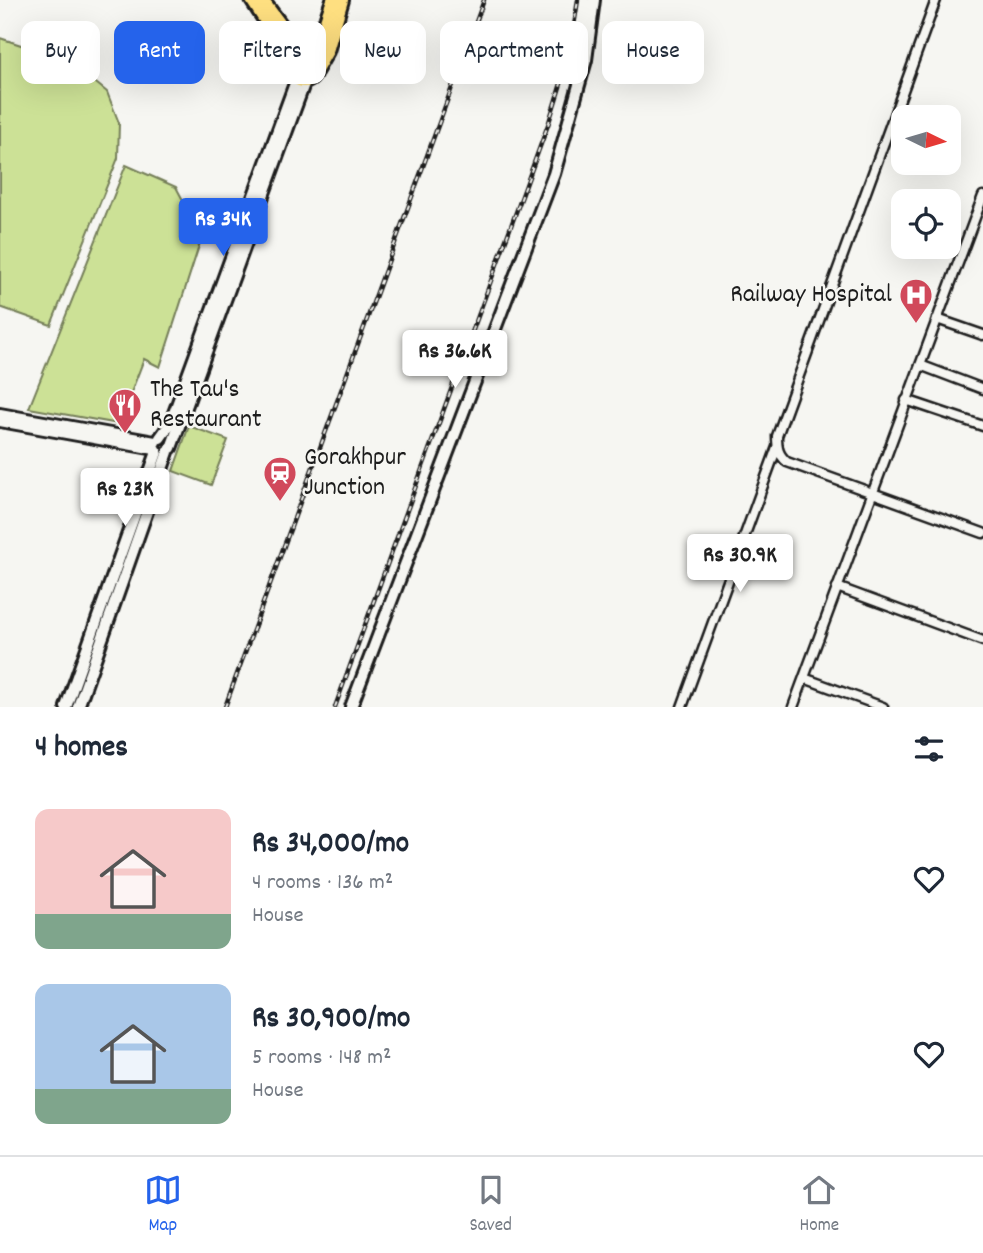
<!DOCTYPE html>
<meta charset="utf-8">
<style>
:root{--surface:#fff;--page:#f2f2f3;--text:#1f2937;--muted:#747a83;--line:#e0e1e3;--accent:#2563eb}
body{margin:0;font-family:Dekko,sans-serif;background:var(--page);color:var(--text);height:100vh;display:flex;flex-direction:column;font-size:26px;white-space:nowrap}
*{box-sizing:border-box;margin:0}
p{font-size:23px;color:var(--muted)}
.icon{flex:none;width:38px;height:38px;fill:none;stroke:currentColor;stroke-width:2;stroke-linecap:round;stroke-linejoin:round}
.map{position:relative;height:707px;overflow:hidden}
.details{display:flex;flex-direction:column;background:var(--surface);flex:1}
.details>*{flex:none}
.guide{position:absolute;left:21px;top:21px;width:942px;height:63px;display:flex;gap:14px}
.needle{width:46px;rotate:95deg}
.tools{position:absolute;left:891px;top:105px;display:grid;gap:14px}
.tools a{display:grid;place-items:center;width:70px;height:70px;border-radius:14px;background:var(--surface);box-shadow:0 7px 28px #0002;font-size:35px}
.price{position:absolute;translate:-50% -60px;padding:0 16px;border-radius:7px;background:#fff;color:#222;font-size:23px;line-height:46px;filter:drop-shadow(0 2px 4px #0008)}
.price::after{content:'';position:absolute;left:50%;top:42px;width:21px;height:16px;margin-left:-10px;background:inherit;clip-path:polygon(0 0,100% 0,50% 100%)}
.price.active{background:var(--accent);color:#fff}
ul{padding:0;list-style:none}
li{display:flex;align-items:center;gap:21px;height:175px;padding:0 35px}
li span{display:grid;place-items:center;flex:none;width:196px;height:140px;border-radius:14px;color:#555}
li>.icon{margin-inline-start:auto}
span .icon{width:84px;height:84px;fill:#fffc;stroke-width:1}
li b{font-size:30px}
h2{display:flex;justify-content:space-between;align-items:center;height:84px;padding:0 35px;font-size:30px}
.pill{padding:0 24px;border-radius:14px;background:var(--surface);box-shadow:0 7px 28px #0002;font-size:24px;line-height:63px}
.pill.active{background:var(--accent);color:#fff}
.tabs{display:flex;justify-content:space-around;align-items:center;height:98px;border-top:2px solid var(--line);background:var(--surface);font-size:19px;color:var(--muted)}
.tabs a{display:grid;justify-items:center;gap:4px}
.tabs .active{color:var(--accent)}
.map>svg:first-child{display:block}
.green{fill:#cce196;stroke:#747e59;stroke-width:2}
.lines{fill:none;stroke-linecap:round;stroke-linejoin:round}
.street-casing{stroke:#1c1c1c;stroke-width:13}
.secondary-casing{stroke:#1c1c1c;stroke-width:16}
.primary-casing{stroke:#1c1c1c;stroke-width:18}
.street{stroke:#f6f6f2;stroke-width:8}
.secondary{stroke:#f6f6f2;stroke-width:10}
.primary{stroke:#fedf80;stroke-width:12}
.rail-casing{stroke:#1c1c1c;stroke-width:4.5}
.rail{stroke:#f6f6f2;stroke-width:2;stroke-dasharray:5;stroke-linecap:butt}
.labels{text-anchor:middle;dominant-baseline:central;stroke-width:5;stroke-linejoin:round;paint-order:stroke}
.poi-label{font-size:26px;fill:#1c1c1c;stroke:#f6f6f2;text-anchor:start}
</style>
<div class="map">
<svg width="983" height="707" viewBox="0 0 983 707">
<rect width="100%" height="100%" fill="#f6f6f2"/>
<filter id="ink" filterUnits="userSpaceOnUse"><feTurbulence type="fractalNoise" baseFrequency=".0143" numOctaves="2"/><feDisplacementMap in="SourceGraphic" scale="14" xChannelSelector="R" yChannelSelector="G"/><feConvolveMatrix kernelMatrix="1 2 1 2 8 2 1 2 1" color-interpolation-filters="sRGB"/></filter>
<g filter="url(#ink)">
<!-- green -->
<path class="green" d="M 0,38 L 69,61 L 107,92 L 119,123 L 118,158 L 51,325 L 0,307 Z
M 126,165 L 176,187 L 183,200 L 207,221 L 160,367 L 144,359 L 119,424 L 29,408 Z
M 189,426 L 228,440 L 211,485 L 173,471 Z"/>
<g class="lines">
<defs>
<path id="street" d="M 936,0 L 777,436 C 777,448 778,454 787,462 L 983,533
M 937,319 L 983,335
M 920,365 L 983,389
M 906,400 L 983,426
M 837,587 L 983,641
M 804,678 L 883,707
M 682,707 L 777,447
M 793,707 L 983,196"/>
<path id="secondary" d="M 579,76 L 577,62 L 584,0
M 0,414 L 155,442
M 0,421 L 155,449
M 160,438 L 170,424 L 297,78
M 171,448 L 305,81
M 66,707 L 157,452
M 78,707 L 168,452
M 351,707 L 554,174 L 586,60 L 594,0"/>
<path id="primary" d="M 252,0 L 289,57 L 293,70
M 262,0 L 306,59
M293 70a11 11 0 1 1 22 0a11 11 0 1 1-22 0Z
M 312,62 L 333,0
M 315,72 L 327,51 L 342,0"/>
</defs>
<!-- street casing -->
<use href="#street" class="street-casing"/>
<!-- secondary casing -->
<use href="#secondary" class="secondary-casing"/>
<!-- primary casing -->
<use href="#primary" class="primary-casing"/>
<!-- street -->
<use href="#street" class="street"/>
<!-- secondary -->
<use href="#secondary" class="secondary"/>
<!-- primary -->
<use href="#primary" class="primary"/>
<defs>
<path id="rail" d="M 225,707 L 484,0
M 335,707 L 549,122 L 569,58 L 578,0"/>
</defs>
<!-- rail casing -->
<use href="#rail" class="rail-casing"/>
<!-- rail -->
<use href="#rail" class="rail"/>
</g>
</g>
<!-- icons -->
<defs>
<symbol id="hospital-pin" viewBox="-11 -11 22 30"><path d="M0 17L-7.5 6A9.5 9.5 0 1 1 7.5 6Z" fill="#d1495b" stroke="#f6f6f2"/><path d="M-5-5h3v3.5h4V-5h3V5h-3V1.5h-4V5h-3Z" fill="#fff"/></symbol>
<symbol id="restaurant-pin" viewBox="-11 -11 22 30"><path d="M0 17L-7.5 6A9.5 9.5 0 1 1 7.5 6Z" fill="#d1495b" stroke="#f6f6f2"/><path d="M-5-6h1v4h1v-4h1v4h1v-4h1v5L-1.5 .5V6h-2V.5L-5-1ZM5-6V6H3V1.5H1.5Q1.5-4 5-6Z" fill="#fff"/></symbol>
<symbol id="station-pin" viewBox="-11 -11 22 30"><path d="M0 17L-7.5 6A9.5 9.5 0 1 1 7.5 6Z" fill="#d1495b" stroke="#f6f6f2"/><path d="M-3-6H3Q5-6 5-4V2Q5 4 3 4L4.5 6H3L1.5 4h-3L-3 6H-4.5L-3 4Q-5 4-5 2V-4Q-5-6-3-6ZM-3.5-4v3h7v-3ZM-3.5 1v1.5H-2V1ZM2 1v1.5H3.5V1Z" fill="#fff"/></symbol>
</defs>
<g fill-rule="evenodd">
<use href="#hospital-pin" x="897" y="276" width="38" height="52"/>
<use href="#restaurant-pin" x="106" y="386" width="38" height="52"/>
<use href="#station-pin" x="261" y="454" width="38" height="52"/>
</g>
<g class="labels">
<!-- poi labels -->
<g class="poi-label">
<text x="892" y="295" text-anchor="end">Railway Hospital</text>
<text x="150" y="390">The Tau's<tspan x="150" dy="30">Restaurant</tspan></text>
<text x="304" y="458">Gorakhpur<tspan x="304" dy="30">Junction</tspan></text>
</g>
</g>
</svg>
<div class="tools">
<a><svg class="needle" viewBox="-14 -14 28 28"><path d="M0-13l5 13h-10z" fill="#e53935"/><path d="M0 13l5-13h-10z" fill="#747a83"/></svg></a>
<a><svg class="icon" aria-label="locate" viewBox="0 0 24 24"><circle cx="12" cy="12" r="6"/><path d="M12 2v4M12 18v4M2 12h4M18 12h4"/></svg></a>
</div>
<b class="price active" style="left:223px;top:258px">Rs 34K</b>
<b class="price" style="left:455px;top:390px">Rs 36.6K</b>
<b class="price" style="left:125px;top:528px">Rs 23K</b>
<b class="price" style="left:740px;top:594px">Rs 30.9K</b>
<div class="guide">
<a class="pill">Buy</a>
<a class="pill active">Rent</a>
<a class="pill">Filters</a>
<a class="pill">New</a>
<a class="pill">Apartment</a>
<a class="pill">House</a>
</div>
</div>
<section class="details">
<h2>4 homes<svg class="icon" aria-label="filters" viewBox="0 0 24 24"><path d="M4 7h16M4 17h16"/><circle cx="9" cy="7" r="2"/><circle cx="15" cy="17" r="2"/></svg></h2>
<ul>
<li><span style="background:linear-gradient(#f6c9c9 75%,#7fa58c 0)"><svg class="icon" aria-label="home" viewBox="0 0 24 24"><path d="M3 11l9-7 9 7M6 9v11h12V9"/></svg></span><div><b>Rs 34,000/mo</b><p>4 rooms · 136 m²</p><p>House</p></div><svg class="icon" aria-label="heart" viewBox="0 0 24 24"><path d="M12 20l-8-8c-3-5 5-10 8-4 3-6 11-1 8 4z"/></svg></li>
<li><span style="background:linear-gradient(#a9c7e8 75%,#7fa58c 0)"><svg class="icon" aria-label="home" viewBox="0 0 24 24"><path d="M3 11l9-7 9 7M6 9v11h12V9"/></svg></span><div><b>Rs 30,900/mo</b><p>5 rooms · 148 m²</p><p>House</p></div><svg class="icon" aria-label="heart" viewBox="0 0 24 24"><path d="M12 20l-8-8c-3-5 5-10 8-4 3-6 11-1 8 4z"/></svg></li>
</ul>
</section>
<nav class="tabs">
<a class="active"><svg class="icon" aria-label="map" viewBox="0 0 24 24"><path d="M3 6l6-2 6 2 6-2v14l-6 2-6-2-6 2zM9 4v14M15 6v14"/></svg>Map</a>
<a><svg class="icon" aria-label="saved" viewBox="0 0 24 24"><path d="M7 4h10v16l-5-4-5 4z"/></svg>Saved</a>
<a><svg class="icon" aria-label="home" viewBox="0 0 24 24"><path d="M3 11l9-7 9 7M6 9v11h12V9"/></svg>Home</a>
</nav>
